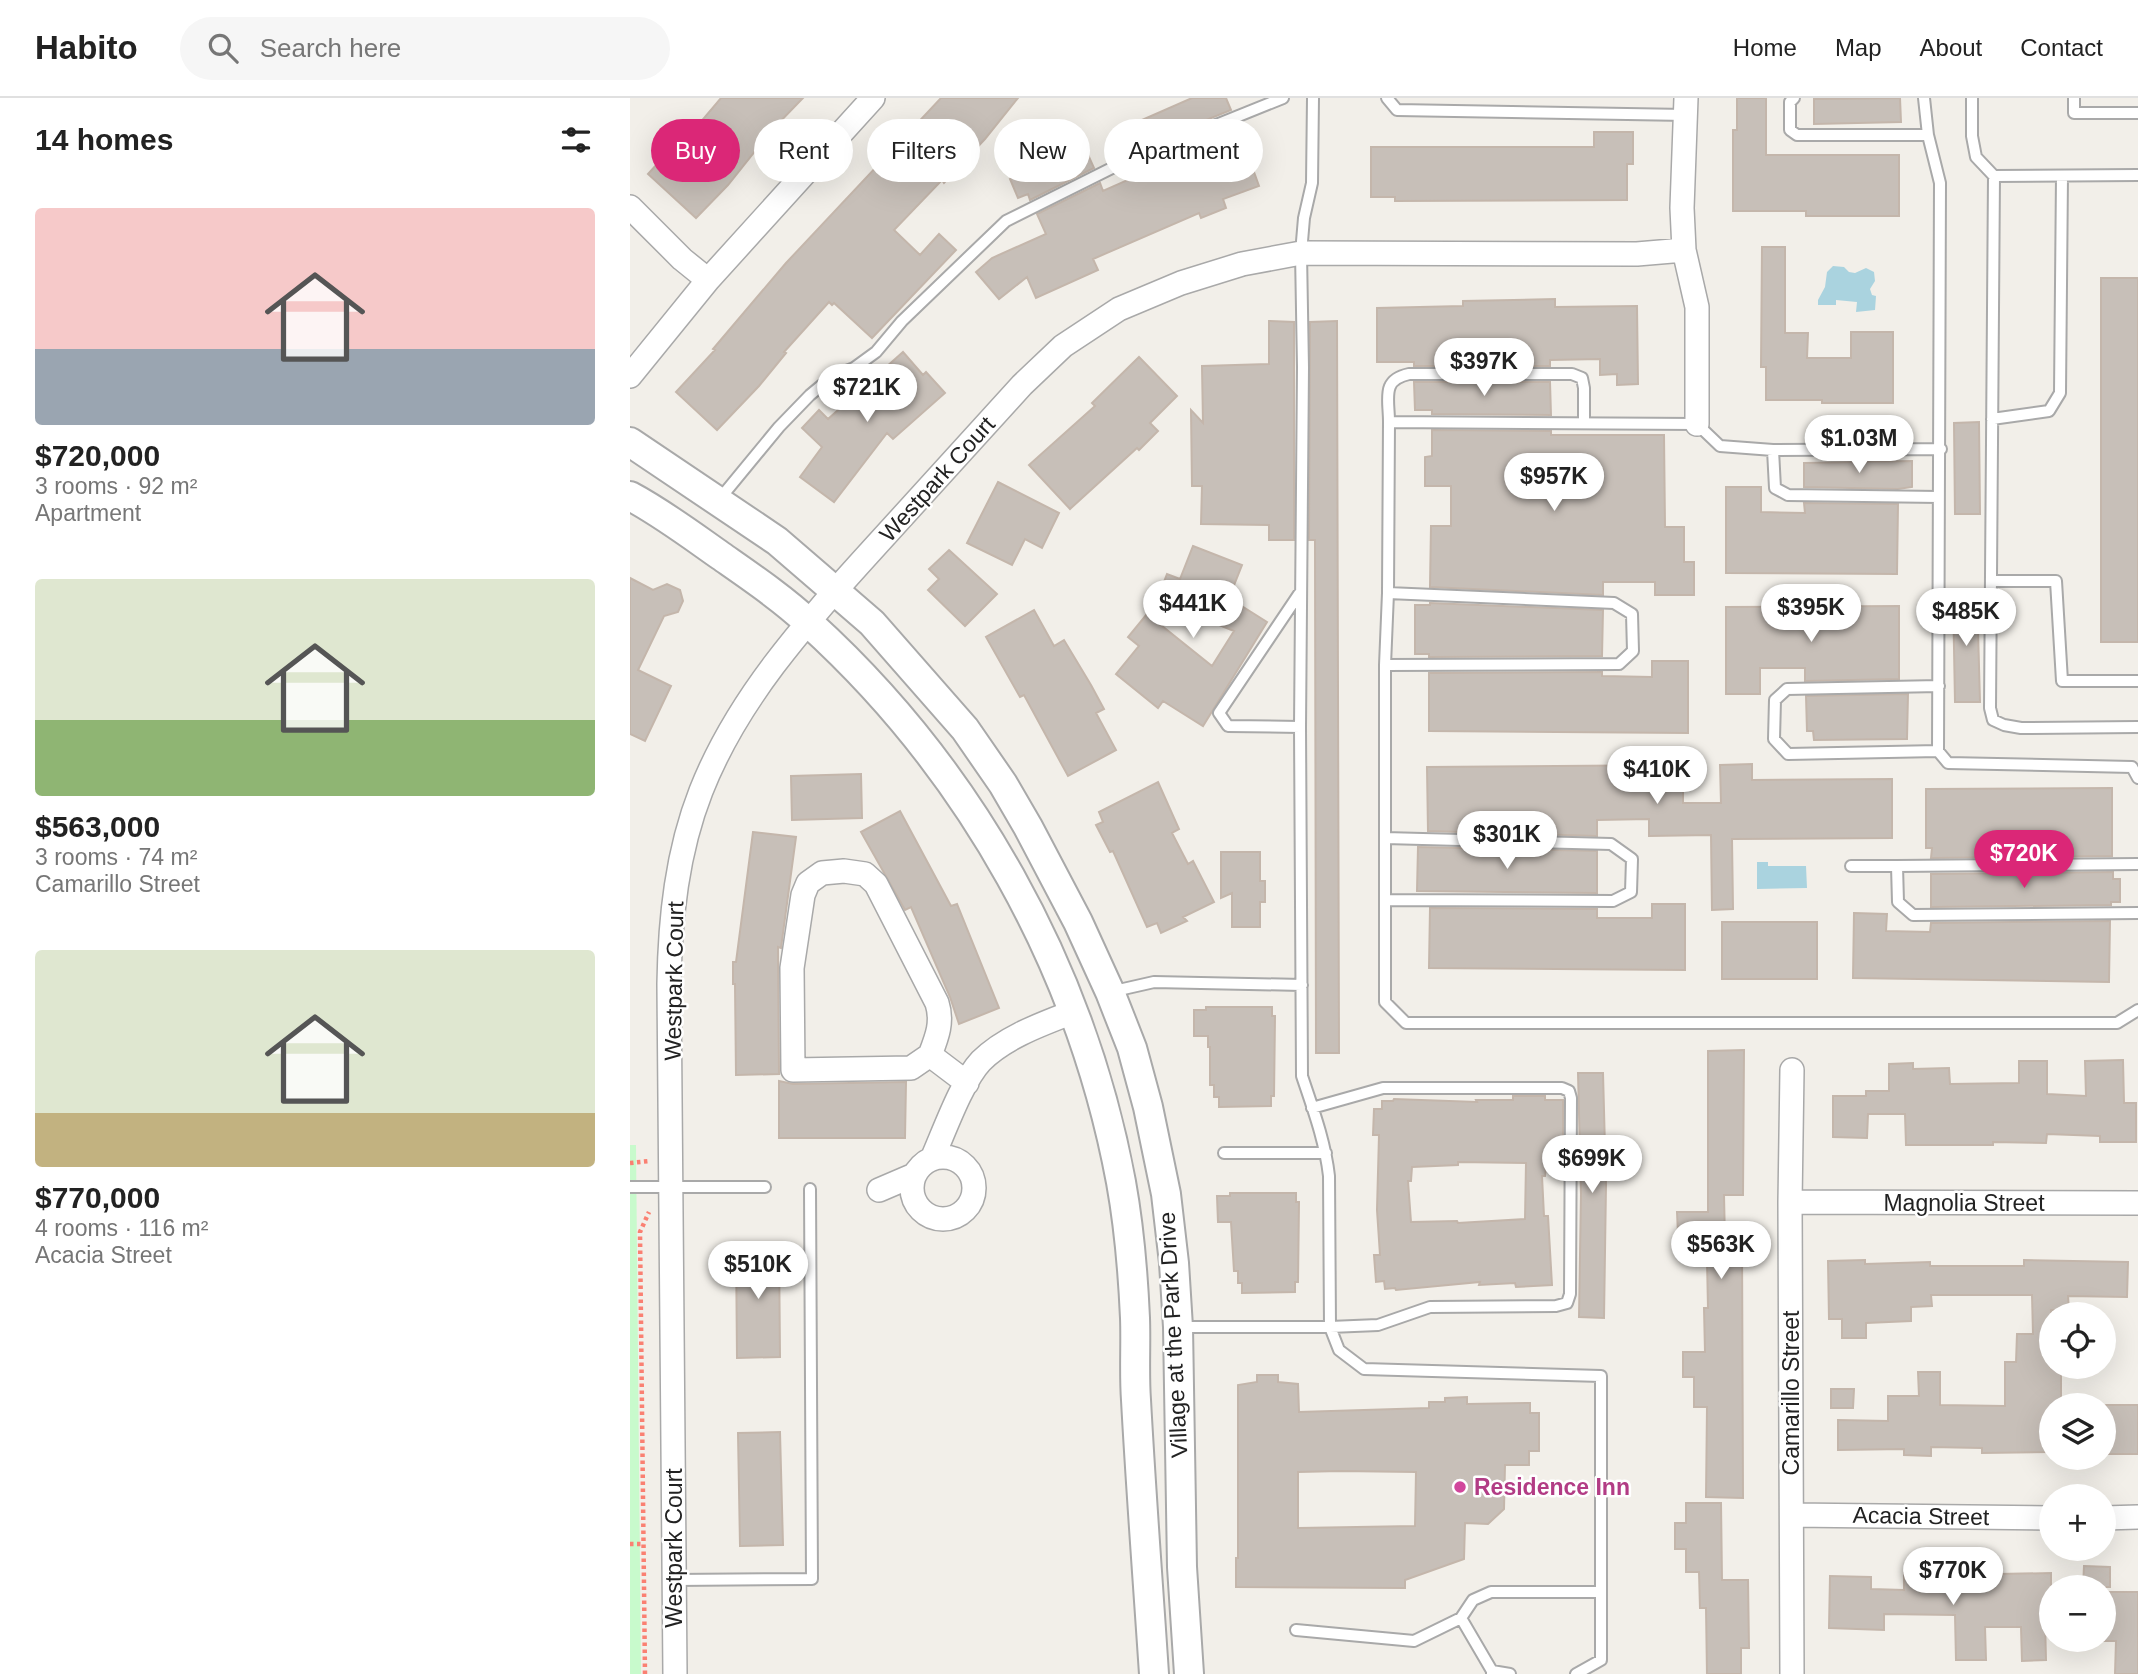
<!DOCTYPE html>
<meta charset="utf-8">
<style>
:root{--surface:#fff;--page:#f6f6f6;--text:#222;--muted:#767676;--line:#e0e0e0;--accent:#db2777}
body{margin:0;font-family:Arial,sans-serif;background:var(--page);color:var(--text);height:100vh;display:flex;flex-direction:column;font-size:26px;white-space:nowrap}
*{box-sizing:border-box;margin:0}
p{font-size:23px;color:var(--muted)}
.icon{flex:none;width:38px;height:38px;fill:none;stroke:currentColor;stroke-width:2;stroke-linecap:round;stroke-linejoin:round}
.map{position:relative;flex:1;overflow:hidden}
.drawer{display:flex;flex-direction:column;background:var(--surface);width:630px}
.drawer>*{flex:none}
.guide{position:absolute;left:21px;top:21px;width:665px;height:63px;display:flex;gap:14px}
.fabs{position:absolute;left:1409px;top:1204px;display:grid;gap:14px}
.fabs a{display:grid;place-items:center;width:77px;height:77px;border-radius:50%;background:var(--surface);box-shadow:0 7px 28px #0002;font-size:35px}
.price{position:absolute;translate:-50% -60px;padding:0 16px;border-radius:24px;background:#fff;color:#222;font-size:23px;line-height:46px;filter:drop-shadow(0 2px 4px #0008)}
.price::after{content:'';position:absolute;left:50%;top:42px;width:21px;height:16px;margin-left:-10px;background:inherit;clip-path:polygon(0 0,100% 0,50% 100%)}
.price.active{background:var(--accent);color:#fff}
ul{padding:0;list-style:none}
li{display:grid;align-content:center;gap:14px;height:371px;padding:0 35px}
li span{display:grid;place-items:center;height:217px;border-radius:7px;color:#555}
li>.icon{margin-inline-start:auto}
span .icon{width:126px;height:126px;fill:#fffc;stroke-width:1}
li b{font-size:30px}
h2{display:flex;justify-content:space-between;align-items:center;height:84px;padding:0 35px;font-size:30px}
.tag{padding:0 24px;border-radius:32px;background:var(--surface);box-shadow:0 7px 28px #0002;font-size:24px;line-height:63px}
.tag.active{background:var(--accent);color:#fff}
header{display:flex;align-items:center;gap:42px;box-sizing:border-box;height:98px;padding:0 35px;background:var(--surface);border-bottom:2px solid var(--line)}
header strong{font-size:33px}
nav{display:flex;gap:38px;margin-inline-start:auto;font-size:24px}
.search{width:490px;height:63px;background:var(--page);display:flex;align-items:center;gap:18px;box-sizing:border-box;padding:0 24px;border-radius:38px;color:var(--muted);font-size:26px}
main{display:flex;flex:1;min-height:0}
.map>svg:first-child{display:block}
.park{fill:#c8facc}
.water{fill:#aad3df}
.building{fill:#c7bfb8;stroke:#c4b6ab;stroke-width:2;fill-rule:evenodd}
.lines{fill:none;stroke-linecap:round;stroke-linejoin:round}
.service-casing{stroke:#a9a9a9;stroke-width:14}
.minor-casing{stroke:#a9a9a9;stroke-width:26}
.tertiary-casing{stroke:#a9a9a9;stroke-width:32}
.path{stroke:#fa8072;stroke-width:4.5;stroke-dasharray:3.5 3.5;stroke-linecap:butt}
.service{stroke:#fff;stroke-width:10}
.minor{stroke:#fff;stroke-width:23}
.tertiary{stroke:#fff;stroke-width:28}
.hotel-dot{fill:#d1479c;stroke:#fff;stroke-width:2.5}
.labels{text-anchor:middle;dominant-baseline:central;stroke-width:5;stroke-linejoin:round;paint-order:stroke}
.street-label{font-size:23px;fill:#222;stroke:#fff}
.hotel-label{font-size:23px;font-weight:bold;fill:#b23c85;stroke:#fff;text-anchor:start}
</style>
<header>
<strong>Habito</strong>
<div class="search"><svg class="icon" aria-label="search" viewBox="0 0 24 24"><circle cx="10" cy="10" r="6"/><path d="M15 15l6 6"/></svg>Search here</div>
<nav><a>Home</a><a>Map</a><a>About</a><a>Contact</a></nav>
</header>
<main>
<section class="drawer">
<h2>14 homes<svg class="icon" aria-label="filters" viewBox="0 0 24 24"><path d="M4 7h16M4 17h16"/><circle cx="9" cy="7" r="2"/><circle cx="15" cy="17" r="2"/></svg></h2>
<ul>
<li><span style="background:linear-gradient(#f6c9c9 65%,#9aa5b1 0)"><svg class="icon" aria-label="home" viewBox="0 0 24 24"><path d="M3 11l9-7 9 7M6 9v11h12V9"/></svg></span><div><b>$720,000</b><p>3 rooms · 92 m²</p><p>Apartment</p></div></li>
<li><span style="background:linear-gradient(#dfe7d0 65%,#8fb573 0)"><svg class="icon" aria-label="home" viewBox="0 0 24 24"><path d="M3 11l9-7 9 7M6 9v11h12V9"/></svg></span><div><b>$563,000</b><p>3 rooms · 74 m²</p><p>Camarillo Street</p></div></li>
<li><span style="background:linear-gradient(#dfe7d0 75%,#c2b280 0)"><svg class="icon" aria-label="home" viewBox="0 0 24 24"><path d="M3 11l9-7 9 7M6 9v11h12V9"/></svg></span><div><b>$770,000</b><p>4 rooms · 116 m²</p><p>Acacia Street</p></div></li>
</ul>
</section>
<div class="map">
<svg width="1508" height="1576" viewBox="0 0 1508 1576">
<rect width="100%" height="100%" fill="#f2efe9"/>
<!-- park -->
<path class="park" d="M 0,1047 L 6,1047 L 11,1576 L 0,1576 Z"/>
<!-- water -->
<path class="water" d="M 1203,168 L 1214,169 L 1219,174 L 1225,175 L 1236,170 L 1244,174 L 1245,183 L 1240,191 L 1242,197 L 1246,198 L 1245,212 L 1226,214 L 1227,204 L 1206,202 L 1206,207 L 1188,207 L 1188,202 L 1195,189 L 1197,174 Z
M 1127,764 L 1138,764 L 1138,768 L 1176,768 L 1177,790 L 1127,791 Z"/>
<!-- building -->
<path class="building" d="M 91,0 L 173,0 L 141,33 L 98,87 L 66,120 L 18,76 L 49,42 L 53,45 Z
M 311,0 L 388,0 L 355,41 L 314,85 L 312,82 L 264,132 L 290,157 L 309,136 L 326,152 L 242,240 L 204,205 L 202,207 L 199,204 L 154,254 L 156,255 L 129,288 L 87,332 L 46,294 L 85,252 L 83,251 L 156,165 Z
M 562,0 L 596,0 L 601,12 L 515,47 L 505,25 Z
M 1107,0 L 1136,0 L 1136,57 L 1269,57 L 1269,118 L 1176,118 L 1176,113 L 1103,113 L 1103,32 L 1107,32 Z
M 1270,0 L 1271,24 L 1184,26 L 1184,1 Z
M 607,27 L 629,88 L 593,101 L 596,110 L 571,120 L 569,115 L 463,161 L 468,172 L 406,200 L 397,179 L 369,201 L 346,174 L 362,160 L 416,136 L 407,116 L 470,85 L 473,93 L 525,70 L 522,62 Z
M 964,34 L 1003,34 L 1003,66 L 997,66 L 997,102 L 765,103 L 765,99 L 741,99 L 741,49 L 964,49 Z
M 455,50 L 464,70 L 400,102 L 398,96 L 388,100 L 380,81 Z
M 1132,149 L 1155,149 L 1155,235 L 1178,235 L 1177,260 L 1221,260 L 1221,234 L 1263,234 L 1263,305 L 1192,305 L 1192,302 L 1136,302 L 1136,269 L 1131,269 Z
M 1471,180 L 1508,180 L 1508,544 L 1471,544 Z
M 925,201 L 925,209 L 1007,208 L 1008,286 L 987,287 L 987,276 L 970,277 L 970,261 L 920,262 L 920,268 L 784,268 L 784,264 L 747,264 L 747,210 L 833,208 L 833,203 Z
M 639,223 L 664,224 L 664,442 L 639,442 L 639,427 L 571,426 L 572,388 L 562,388 L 561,312 L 573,325 L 572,268 L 639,266 Z
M 707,223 L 709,955 L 686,955 L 685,442 L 679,442 L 680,224 Z
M 273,254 L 293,277 L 296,274 L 315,295 L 263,341 L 257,335 L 204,404 L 170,379 L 192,349 L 172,330 L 189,312 L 198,321 Z
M 509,259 L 547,298 L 520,325 L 528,333 L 509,352 L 507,350 L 440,411 L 399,367 L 465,308 L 462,305 Z
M 784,284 L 920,284 L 921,317 L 802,316 L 802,312 L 785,312 Z
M 1349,324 L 1350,416 L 1325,416 L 1324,325 Z
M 802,332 L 921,333 L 921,337 L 1034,337 L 1035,429 L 1054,429 L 1054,464 L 1064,464 L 1064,497 L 1025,497 L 1025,484 L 973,484 L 973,497 L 800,489 L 801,428 L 821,428 L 821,388 L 795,388 L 795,359 L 802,358 Z
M 1282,363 L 1282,389 L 1268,391 L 1174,389 L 1174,365 Z
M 368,384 L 429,415 L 412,450 L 395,441 L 382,467 L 337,445 Z
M 1096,389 L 1131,389 L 1131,414 L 1175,415 L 1174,405 L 1268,406 L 1267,476 L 1096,475 Z
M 563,448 L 612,467 L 599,500 L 637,524 L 573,628 L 533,603 L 528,610 L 486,576 L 509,548 L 498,539 L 517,516 L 582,568 L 604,533 L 527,502 L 537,476 L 550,481 Z
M 319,452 L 367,496 L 335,528 L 298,492 L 309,481 L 299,471 Z
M 0,480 L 23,492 L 37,486 L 50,492 L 53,503 L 48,514 L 34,518 L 8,572 L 41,588 L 15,643 L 0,636 Z
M 1323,496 L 1347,496 L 1350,604 L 1325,604 Z
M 800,505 L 973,512 L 972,558 L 799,559 L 799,556 L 785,556 L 785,507 L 800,507 Z
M 1269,508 L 1269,581 L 1175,583 L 1175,570 L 1130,570 L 1130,596 L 1096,596 L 1096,509 Z
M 404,512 L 424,548 L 434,542 L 461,587 L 474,611 L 466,615 L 486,652 L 438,678 L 394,597 L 390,599 L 356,539 Z
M 1022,563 L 1058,563 L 1058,635 L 799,633 L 799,575 L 972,574 L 972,578 L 1022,579 Z
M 1278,596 L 1277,641 L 1184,642 L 1183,633 L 1177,633 L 1176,598 Z
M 1122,666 L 1122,682 L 1262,681 L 1262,740 L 1102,741 L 1103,811 L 1082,812 L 1081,737 L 1019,738 L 1019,721 L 967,722 L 967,738 L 798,733 L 797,669 L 1053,667 L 1053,705 L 1091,705 L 1090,667 Z
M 231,676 L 232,720 L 162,722 L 161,678 Z
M 528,684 L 549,731 L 542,735 L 558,766 L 563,763 L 584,804 L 553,819 L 557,823 L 531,835 L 527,825 L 517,829 L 483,753 L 480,754 L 466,727 L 473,724 L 469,714 Z
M 1482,690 L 1482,758 L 1301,760 L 1302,750 L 1296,750 L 1296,691 Z
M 270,713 L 321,808 L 327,806 L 369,910 L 329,926 L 320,899 L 281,809 L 275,812 L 231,734 Z
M 123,734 L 166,739 L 151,850 L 148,849 L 149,976 L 106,977 L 105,886 L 103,886 L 103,864 L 106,864 Z
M 788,749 L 967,753 L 967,795 L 787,793 Z
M 591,754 L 630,754 L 630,783 L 635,783 L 635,804 L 630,804 L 630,829 L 602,829 L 602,795 L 591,800 Z
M 1483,774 L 1483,781 L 1490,781 L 1490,804 L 1481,804 L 1481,807 L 1301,809 L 1301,776 Z
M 1022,806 L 1055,806 L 1055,872 L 799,870 L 800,810 L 967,811 L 967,820 L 1022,820 Z
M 1224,815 L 1257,816 L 1256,833 L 1300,834 L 1301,825 L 1480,823 L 1479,884 L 1223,880 Z
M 1092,824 L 1187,824 L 1187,881 L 1092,881 Z
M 576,909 L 642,909 L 642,918 L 645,918 L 644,998 L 641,998 L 641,1008 L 589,1009 L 589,999 L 584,999 L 584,987 L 580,987 L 580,949 L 578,949 L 578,938 L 564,938 L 564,912 L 576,912 Z
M 1114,952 L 1113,1097 L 1094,1097 L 1095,1143 L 1112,1143 L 1113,1400 L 1076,1399 L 1077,1309 L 1064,1309 L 1064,1279 L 1053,1279 L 1053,1254 L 1075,1254 L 1074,1210 L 1078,1210 L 1077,1162 L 1060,1162 L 1059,1136 L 1048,1136 L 1047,1114 L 1078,1114 L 1078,953 Z
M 1493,962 L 1494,1005 L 1506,1005 L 1506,1044 L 1470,1044 L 1470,1038 L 1417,1036 L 1416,1045 L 1363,1044 L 1363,1047 L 1276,1047 L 1275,1016 L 1238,1016 L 1237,1040 L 1203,1039 L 1203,998 L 1236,998 L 1236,993 L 1259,993 L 1259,966 L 1283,965 L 1283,971 L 1319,970 L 1320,986 L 1389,985 L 1389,963 L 1417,963 L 1417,996 L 1456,998 L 1455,963 Z
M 948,975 L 973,975 L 976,1087 L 974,1220 L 949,1219 L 951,1096 Z
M 149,983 L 163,986 L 276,984 L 275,1040 L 149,1040 Z
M 883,998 L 915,998 L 915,1002 L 933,1002 L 933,1068 L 916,1068 L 915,1078 L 912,1078 L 914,1118 L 918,1118 L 922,1187 L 886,1189 L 885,1185 L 849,1187 L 850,1184 L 766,1192 L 765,1190 L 755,1191 L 754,1183 L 746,1184 L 744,1157 L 750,1157 L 747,1112 L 749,1037 L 743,1037 L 744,1011 L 752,1011 L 752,1003 L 763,1003 L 764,1001 L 847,1004 L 846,1002 L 883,1002 ZM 828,1064 L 896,1065 L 895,1121 L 828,1125 L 827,1123 L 781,1124 L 778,1083 L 781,1083 L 782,1069 L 828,1067 Z
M 600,1095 L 666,1095 L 666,1104 L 669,1104 L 668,1184 L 665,1184 L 665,1194 L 612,1195 L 612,1185 L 608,1185 L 608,1173 L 604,1173 L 601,1124 L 588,1124 L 587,1098 L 600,1098 Z
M 106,1147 L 149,1147 L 150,1259 L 107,1260 Z
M 1235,1162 L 1235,1166 L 1300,1164 L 1300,1168 L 1394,1168 L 1394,1162 L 1498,1164 L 1497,1199 L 1438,1198 L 1439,1212 L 1421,1212 L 1420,1269 L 1431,1269 L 1431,1307 L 1421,1307 L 1421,1354 L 1352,1355 L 1352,1350 L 1301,1349 L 1301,1358 L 1274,1357 L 1274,1351 L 1208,1352 L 1208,1322 L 1258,1323 L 1258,1298 L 1289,1298 L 1288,1274 L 1310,1274 L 1310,1307 L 1375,1308 L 1375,1264 L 1386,1264 L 1387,1236 L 1403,1236 L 1402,1197 L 1301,1197 L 1302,1208 L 1281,1209 L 1281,1223 L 1236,1225 L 1236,1240 L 1212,1240 L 1212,1221 L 1199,1221 L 1198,1163 Z
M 627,1277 L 648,1277 L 648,1284 L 668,1286 L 669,1314 L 799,1310 L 799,1304 L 815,1304 L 815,1300 L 837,1299 L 837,1306 L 900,1305 L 900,1315 L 909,1315 L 909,1353 L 899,1353 L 899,1367 L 875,1367 L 874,1411 L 858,1426 L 835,1425 L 834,1461 L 775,1482 L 775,1490 L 606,1489 L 606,1460 L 608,1460 L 608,1287 L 627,1284 ZM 710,1373 L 786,1374 L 785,1428 L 668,1430 L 668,1374 Z
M 1201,1291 L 1224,1291 L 1223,1310 L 1201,1310 Z
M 1474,1307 L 1508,1307 L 1508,1356 L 1474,1356 Z
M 150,1334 L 153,1447 L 110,1448 L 108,1335 Z
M 1056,1405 L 1091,1405 L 1092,1482 L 1118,1482 L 1119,1550 L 1111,1550 L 1111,1576 L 1077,1576 L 1076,1510 L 1070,1510 L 1069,1474 L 1056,1474 L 1056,1451 L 1045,1451 L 1045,1425 L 1056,1425 Z
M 1454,1468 L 1480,1469 L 1480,1489 L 1453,1489 Z
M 1274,1475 L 1321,1477 L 1421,1475 L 1421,1522 L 1415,1522 L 1416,1562 L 1392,1563 L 1391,1529 L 1355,1529 L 1356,1562 L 1326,1562 L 1325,1517 L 1254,1516 L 1254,1532 L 1199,1530 L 1200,1478 L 1241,1479 L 1241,1491 L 1274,1492 Z
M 1474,1494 L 1508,1494 L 1508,1576 L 1485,1576 L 1486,1543 L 1474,1543 Z"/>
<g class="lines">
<defs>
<path id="service" d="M 757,0 L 767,12 L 1056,17
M 1164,0 L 1160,4 L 1160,32 L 1167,37 L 1298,37
M 1294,0 L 1298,37 L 1310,85 L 1308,653 L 1318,665 L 1502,669 L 1508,680
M 1342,0 L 1342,38 L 1346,59 L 1364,78 L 1360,610 L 1363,622 L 1374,627 L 1391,630 L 1508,629
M 1444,0 L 1444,15 L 1508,15
M 1364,78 L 1508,77
M 1362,321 L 1419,313 L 1430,295 L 1432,78
M 759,324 C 759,300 751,282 779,276 L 942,276 L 952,280 L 954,290 L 954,325
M 1311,351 L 1143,352 L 1090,348 L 1067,326 L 759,324 L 758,495 L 755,567 L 755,904 L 776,925 L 1487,925 L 1508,912
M 1143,352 L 1145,390 L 1158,397 L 1309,399
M 88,403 L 149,329 L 180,297 L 203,278 L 224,270 L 246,254 L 272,223 L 376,123 L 492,65 L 653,0
M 1361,483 L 1426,483 L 1432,583 L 1508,583
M 669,496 L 589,615 L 598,628 L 670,629 L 673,269 L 671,155 L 674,120 L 682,85 L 683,0
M 755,567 L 989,566 L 1003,553 L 1002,516 L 984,505 L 758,495
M 670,629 L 672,978 C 683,1011 695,1043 699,1078 L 700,1229 L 748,1227 L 800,1209 L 926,1208 L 937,1205 L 940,1196 L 941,1000 L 939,993 L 932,990 L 753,990 L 682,1010
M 1308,653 L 1158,656 L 1144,641 L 1145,602 L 1157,591 L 1309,588
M 755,740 L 981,746 L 1002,761 L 1001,794 L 983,803 L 755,802
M 1221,768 L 1267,768 L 1268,804 L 1283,817 L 1508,815
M 1267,768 L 1508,766
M 480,894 L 524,884 L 672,887
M 594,1055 L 696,1055
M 0,1089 L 135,1089
M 550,1229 L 700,1229 L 709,1252 L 734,1271 L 971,1278 L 971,1562 L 946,1576
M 44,1482 L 182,1481 L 180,1091
M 831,1520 L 843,1502 L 861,1494 L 971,1494
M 666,1532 L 784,1543 L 831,1520 L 862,1573
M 862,1576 L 862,1573 L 880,1576"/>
<path id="minor" d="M 1056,0 L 1052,110 L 1054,152 L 1067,209 L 1067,326
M 0,109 L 52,161 L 78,182
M 0,278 L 78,182 L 243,0
M 300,957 C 307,939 313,924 307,905 L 246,786 L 235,776 L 214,773 L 192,775 L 178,785 L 173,797 L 162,870 L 163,972 L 281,970 L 300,957 L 337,985
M 1162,972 L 1160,1104 L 1162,1576
M282 1090a31 31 0 1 1 62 0a31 31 0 1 1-62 0Z
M 302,1061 C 314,1034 332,983 351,963 C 375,939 412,926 443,914
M 249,1092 L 284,1077
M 1160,1104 L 1508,1105
M 1162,1417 L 1421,1420
M 1474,1420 L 1508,1419
M 45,1576 L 39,886 C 40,820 47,754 71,693 C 108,599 176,525 242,452 C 292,397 342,342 392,287 L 433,248 L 489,211 L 551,185 L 612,166 L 671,155 L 1007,156 L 1054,152"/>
<path id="tertiary" d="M 0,344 L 147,443 L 205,493 L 242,525 L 335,631 L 373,686 L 398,729 L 448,824 L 480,894 L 502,950 L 518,1009 L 536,1096 L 544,1165 L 548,1229 L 552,1469 L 559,1576
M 0,398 C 32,415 61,437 91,458 C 121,479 152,500 179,525 C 340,671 451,869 491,1084 C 499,1128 503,1175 505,1220 C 506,1247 504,1275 506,1302 C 511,1394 518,1485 524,1576"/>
</defs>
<!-- service casing -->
<use href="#service" class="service-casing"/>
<!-- minor casing -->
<use href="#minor" class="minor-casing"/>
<!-- tertiary casing -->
<use href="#tertiary" class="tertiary-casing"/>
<!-- path -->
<path class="path" d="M 0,1065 L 20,1063
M 0,1446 L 13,1446
M 15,1576 L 10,1134 L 19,1114"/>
<!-- service -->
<use href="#service" class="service"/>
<!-- minor -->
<use href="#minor" class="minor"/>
<!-- tertiary -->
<use href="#tertiary" class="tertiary"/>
</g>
<!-- markers -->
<circle class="hotel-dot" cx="830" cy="1389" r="7"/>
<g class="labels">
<!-- street labels -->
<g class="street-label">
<text transform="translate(307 381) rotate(-48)">Westpark Court</text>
<text transform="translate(44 883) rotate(-89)">Westpark Court</text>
<text x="1334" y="1105">Magnolia Street</text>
<text transform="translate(543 1237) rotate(-93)">Village at the Park Drive</text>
<text transform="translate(1161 1295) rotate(-90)">Camarillo Street</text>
<text transform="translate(1291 1418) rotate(1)">Acacia Street</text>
<text transform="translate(44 1450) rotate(-90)">Westpark Court</text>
</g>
<!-- hotel labels -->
<g class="hotel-label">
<text x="844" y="1389">Residence Inn</text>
</g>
</g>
</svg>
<div class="fabs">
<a><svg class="icon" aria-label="locate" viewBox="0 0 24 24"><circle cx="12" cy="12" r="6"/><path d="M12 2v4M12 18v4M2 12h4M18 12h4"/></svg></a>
<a><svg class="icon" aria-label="layers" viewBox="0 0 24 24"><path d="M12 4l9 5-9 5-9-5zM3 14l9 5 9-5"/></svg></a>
<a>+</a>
<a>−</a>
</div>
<b class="price" style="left:854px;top:300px">$397K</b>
<b class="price" style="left:237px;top:326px">$721K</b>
<b class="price" style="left:1229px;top:377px">$1.03M</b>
<b class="price" style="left:924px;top:415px">$957K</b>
<b class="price" style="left:563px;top:542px">$441K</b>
<b class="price" style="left:1181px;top:546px">$395K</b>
<b class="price" style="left:1336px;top:550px">$485K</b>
<b class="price" style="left:1027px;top:708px">$410K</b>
<b class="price" style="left:877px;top:773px">$301K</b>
<b class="price active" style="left:1394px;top:792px">$720K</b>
<b class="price" style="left:962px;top:1097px">$699K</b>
<b class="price" style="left:1091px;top:1183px">$563K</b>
<b class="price" style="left:128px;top:1203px">$510K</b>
<b class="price" style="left:1323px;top:1509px">$770K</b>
<div class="guide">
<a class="tag active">Buy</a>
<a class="tag">Rent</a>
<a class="tag">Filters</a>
<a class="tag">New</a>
<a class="tag">Apartment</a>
</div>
</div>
</main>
